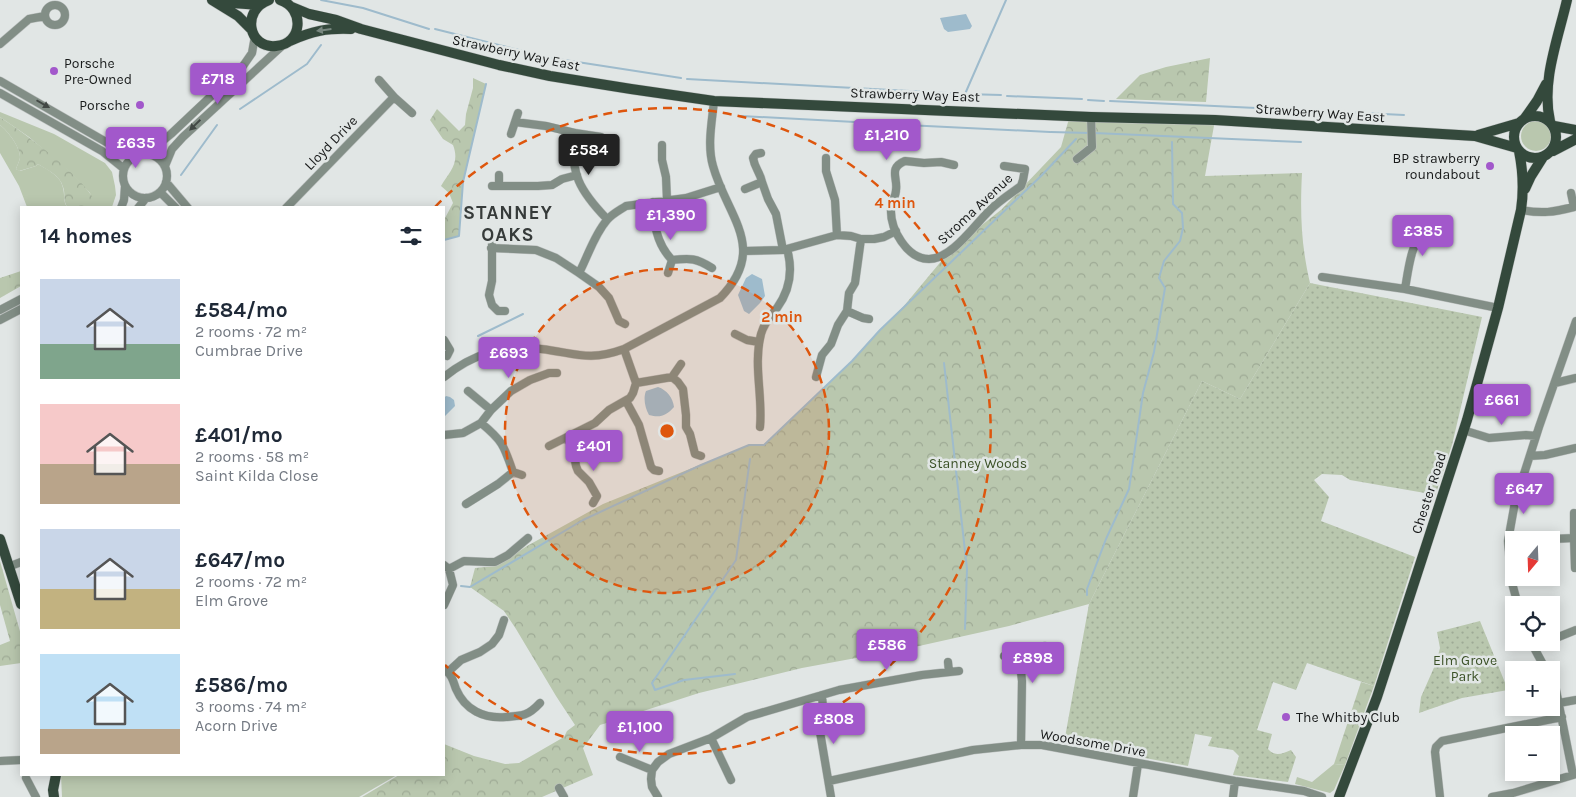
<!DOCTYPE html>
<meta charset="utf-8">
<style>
:root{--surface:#fff;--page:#f6f6f7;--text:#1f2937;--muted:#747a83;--accent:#a258cb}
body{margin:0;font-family:Karla,sans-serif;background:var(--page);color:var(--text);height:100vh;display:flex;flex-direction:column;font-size:19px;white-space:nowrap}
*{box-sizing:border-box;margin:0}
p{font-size:16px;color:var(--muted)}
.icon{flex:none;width:28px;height:28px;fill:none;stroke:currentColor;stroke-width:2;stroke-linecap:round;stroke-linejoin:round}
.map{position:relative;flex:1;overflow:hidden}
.panel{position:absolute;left:20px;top:206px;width:425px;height:570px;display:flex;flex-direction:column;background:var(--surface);border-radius:0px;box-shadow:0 2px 12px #0003}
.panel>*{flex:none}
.needle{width:32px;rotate:199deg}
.fabs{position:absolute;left:1505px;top:531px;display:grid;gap:10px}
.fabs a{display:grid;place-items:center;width:55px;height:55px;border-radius:0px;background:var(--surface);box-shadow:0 2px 12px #0003;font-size:25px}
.price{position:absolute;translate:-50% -42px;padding:0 11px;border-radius:5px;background:var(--accent);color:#fff;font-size:16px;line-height:32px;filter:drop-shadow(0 1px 2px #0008)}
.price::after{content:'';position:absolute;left:50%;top:30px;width:15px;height:11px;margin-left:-8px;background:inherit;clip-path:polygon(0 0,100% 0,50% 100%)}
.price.active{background:#222;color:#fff}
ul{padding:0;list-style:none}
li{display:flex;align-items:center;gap:15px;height:125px;padding:0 20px}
li span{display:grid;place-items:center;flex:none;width:140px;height:100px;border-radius:0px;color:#555}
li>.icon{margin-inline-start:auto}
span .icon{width:60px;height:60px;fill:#fffc;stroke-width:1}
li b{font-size:21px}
h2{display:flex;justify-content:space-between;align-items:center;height:60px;padding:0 20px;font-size:21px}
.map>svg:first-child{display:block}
.grass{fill:#b9c7ae}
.forest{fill:url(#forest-crowns)}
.park{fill:url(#park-dots)}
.water{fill:#9ebbcc}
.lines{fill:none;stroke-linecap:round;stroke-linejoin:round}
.stream{stroke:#9ebbcc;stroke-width:2}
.minor-casing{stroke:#bdc1c0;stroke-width:9}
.major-casing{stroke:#bdc1c0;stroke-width:11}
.minor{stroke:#828e86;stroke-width:8}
.major{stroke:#34493c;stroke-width:10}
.oneway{fill:#798880}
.oneway2{fill:#424845}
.ring{fill:none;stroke:#de560d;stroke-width:2.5;stroke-dasharray:9 6}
.poi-dot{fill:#a258cb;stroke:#e1e6e5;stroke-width:2}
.labels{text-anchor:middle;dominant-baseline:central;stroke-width:5;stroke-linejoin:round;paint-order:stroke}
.street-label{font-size:14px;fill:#181a1a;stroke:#e1e6e5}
.poi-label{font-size:14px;fill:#181a1a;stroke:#e1e6e5;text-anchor:start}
.park-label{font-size:14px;fill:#3b5127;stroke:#e1e6e5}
.district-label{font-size:19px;font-weight:bold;letter-spacing:1px;fill:#363b3a;stroke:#e1e6e5}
.centre{fill:#de560d;stroke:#e1e6e5;stroke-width:2.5}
.ring-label{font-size:15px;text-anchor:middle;font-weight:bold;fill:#de560d;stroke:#e1e6e5;stroke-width:5;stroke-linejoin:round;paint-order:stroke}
</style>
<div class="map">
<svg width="1576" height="797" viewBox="0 0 1576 797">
<defs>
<pattern id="forest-crowns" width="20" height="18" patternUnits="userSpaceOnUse" patternTransform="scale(1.25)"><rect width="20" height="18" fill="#b9c7ae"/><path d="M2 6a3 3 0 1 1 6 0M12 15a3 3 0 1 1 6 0" fill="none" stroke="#9eaa95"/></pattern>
<pattern id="park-dots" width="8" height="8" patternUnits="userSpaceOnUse" patternTransform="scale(1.25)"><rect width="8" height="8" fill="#b9c7ae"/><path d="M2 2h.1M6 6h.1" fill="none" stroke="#9eaa95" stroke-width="1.8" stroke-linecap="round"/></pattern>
</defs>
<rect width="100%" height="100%" fill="#e1e6e5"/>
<!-- grass -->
<path class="grass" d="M 0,112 L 54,134 L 105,163 L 112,172 L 115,186 L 116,195 L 112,207 L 94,207 L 90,193 L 70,172 L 29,137 L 0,117 Z
M1521 136a15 15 0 1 1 30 0a15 15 0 1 1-30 0Z
M 0,125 C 8,131 20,147 20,157 C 20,160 17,166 16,169 L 20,171 L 36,166 L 38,164 C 48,170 61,176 63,188 C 65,196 63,201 67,207 L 27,207 L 19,186 L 0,153 Z
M 1334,764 L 1345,765 L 1334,790 L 1330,793 L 1295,784 L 1297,777 L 1312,782 Z
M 61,775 L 397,775 L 359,797 L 62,797 Z"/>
<!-- forest -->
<path class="forest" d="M 1210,58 L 1206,102 L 1116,99 L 1140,75 L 1166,67 Z
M 473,78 L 486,84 L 463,182 L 459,236 L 444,240 L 444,220 L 453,203 L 449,193 L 441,186 C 450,171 460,163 453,145 L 443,139 L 430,120 L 437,109 L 459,131 L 465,125 L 466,114 L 473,88 Z
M 1070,115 L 1215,120 L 1205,176 L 1302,173 C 1300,212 1301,245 1310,283 L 1240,399 L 1202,381 L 1089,604 L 1009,626 L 910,648 L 802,668 L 699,693 L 600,725 L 583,748 L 593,775 L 542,797 L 362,797 L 399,775 L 444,775 L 444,744 L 474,756 L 505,764 L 519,763 L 564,737 L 567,731 L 575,725 L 556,696 L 516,629 L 504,611 L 470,587 L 475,568 L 497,566 L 527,546 L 603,504 L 749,445 L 764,445 L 852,361 L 880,330 L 903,307 L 943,259 L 977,229 L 1002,209 L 1061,147 Z
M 0,117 C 29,137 77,171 96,202 L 94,207 L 67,207 C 62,197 66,195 63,187 C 60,175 47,170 38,164 L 36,166 L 19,171 L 16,169 C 17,166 20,160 20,157 C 20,147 8,131 0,125 Z
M 21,271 L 21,286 L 0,298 L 0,278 Z
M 0,561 L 21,635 L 21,663 L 0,666 L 0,645 L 10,641 L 0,605 Z
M 1361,682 L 1374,686 L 1345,765 L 1334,764 Z"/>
<!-- park -->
<path class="park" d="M 1310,283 L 1482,317 L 1452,445 L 1433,502 L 1425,493 L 1350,480 L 1342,475 L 1322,474 L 1314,480 L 1329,497 L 1321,521 L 1415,557 L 1374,686 L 1307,663 L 1296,690 L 1273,682 L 1257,730 L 1272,734 L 1268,749 C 1275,757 1282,754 1291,750 L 1296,757 L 1288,782 L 1233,775 L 1239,756 L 1233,750 L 1208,746 L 1212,737 L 1195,734 L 1188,766 L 1064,743 L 1089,604 L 1202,381 L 1240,399 Z
M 1480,621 L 1508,690 L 1462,698 L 1419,713 L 1421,697 L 1436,663 L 1440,648 L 1437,632 Z"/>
<!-- water -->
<path class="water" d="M 966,14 L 972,26 L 970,29 L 948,32 L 944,29 L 940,18 Z
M 752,274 L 762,279 L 765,296 L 760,303 L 749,314 L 744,311 L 738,295 L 746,278 Z
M 658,387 C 667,390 673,398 674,407 C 666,416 660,418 649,415 C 645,408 643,398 646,391 Z
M 446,396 L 450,397 L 454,400 L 455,406 L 444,417 L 444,398 Z"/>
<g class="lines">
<!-- stream -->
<path class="stream" d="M 321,0 L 363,8 L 429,29
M 435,29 L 551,58
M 558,59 L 681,78
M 687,79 L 965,94
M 1001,95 L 965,94 L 1006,0
M 1007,96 L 1082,99
M 1088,100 L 1104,101
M 1110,101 L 1404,115
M 240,109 L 307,64 L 321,45
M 741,116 L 855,122
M 886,124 L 1050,132
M 1051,132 L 1089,133
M 1094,133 L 1301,142
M 181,175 L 217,125
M 444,240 L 459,236 L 463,182 L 486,84
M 478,336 L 523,314
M 944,363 L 967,569 L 965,629
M 461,586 L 470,587 L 583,520 L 701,465 L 749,445 L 764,445 L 852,361 L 880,330 L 1042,175 L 1076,139
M 1087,595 L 1087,589 L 1106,539 L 1129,489 L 1143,393 L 1154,352 L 1165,288 L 1159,278 L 1164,261 L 1180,241 L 1183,228 L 1182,213 L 1173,204 L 1172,142
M 735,674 L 684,680 L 655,690 L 652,683 L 736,560 L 750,459"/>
<defs>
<path id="minor" d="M45 15a10 10 0 1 1 20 0a10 10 0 1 1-20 0Z
M 0,44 L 29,19 L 45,16
M 0,81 L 132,157
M 0,93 L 102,151 L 123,168
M 394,97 L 412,113
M 515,122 L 546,126 L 575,133
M 511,134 L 518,113
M 601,137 L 575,133 C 569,173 580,191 607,219
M 662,145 L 662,160 L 666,177 L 667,200
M 148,153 L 171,134 L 243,66 L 252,53 L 255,36
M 761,153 L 756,154 L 753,158 C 755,169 760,172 762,182
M123 176a22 22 0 1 1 44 0a22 22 0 1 1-44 0Z
M 826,158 L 826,171 L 835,200 L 837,235
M 1077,159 L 1092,147 L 1091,117
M 954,165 L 941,162 L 924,163 L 905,161 C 888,168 898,178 896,190 C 896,197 891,202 891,209 C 890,229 907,259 929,259 C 951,259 973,227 988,212 C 997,202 1010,194 1021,186 L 1023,180 L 1025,169 L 1004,166
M 165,166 L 172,149 L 183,137 L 283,45
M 166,182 L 188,208
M 492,186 L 538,186 L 552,185 L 562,179 L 577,175
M 499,186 L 499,175
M 745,189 L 762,182 L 768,199 L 776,214 L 783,250
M 160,192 L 176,208
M 653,202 C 654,224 656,243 672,260 L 668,273
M 121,208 L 124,200 L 125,186
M 138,208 L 146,198
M 286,208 L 394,97 L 379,80
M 1521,210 C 1543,214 1553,212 1574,207 L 1571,193
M 861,239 L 855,283 L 849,293 L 847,311 L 863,318 L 869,319
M 492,241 L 492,281 L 489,295 L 492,305 L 498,311 L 505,311
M 491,248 L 536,250 L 556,258 L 579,273 C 588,256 594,235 607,220 C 612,214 620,210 626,206 L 686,198 L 721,187
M 744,251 L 783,250 L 837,235 L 851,236 L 861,239 L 874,239 L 884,237 L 896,231
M 672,260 C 691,258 696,258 712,268
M 579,273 L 599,287 L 609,298 L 619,321 L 625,324
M 1322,277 L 1405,289 L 1498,308
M 1405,289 C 1408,272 1411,241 1425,230 C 1429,227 1435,225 1439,222
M 0,310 L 21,299
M 0,320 L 21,309
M 735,334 L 747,340 L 759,342
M 444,340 L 450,350 L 447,356
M 444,377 C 473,354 503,344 541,349 C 576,353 588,362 624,349 L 720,298 C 769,248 727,217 713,166 C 707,145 712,122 714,101
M 672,377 L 678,382 L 683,389 L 686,415 L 686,427 L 690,434 L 695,454 L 701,456
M 816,377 L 822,355 L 831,344 L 838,325 L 847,311
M 636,383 L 672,377 L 681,364
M 1555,383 L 1576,378
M 468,391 L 491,410
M 626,401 L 639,425 L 651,467 L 654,470 L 659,471
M 481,423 L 491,410 L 511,391 L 530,380 L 549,373 L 557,373
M 760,427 C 763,396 753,365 761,334 C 764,323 770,317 777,308 C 790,290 793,270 787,249
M 1463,430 L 1489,438 L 1526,435 L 1536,436
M 444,435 L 463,433 L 481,423 C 503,441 504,446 513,472 L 522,475
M 567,438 L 573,448 L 576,466 L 578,471 L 589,482 L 597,496 L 593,503
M 549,446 L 595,423 L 609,410 L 630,398 L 633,393 L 636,383 L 624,349
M 1530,456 L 1545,455 L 1576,448
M 466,504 L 498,484 L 513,472
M 1574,538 L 1575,568
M 1530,540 L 1574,538 L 1574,513
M 444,565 L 449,569 L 453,585 L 444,605
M 8,567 L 21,562
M 449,569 L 464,561 L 487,562 L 495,562 L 508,555 L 528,538
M 1518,605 L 1512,583 L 1508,541 L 1515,502 L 1539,427 L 1576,321
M 1551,640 L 1576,630
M 1531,642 L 1546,670
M 1534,648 L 1545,642
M 1019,655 L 1045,646
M 1004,656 L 1012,657 L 1019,655 L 1022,681 L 1021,745
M 948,662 L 949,672
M 444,670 C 452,674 453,681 456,689 C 465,710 484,719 506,717 C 522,716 528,716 540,703
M 448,672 L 461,660 L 480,652 L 492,644 L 499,635 L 504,620
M 1551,681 L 1556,690 L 1573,775
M 822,695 L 823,709 L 819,726 L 831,797
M 1559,703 L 1576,700
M 711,738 L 731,780
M 620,757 L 652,770
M 0,761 L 21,760
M 26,778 L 36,797
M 829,781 L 973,750 L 1021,745 L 1042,745 L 1235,781 L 1304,791 L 1322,797
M 559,788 L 564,797
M 658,797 L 652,787 L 651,779 L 652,770 L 658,762 L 669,754 L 711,738 L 747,717 L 839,690 L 922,675 L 959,671
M 1133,797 L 1138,764
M 1233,797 L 1235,781
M 1440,797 L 1435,752 L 1436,747 L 1442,741 L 1562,717
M 1492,797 L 1513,793 L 1576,774"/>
<path id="major" d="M 212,0 L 238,16 L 252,30
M 269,0 C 241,10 248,49 276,46 C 303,44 305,8 280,0
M 219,2 L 259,5
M 292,7 L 309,14 L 336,20 L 361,29 L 499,65 L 550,76 L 631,89 L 714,101 L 1091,117 L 1215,120 L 1475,136 L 1517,148
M 290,41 C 312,31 327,28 351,29
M1514 137a21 21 0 1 1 42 0a21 21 0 1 1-42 0Z
M 1525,118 L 1537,101 L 1546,84
M 1550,121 C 1541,82 1558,39 1567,0
M 1554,126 L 1576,130
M 1478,135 L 1519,123
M 1553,151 L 1576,139
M 1525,189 L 1531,176 L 1543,157
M 0,539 L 21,604
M 54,797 L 53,790 L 56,775
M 1339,797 L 1377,697 L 1467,420 L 1498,308 L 1521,210 C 1524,190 1523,171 1519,151"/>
</defs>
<!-- minor casing -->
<use href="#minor" class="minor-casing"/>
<!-- major casing -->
<use href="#major" class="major-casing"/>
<!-- minor -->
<use href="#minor" class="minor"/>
<!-- major -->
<use href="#major" class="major"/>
</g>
<!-- one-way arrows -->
<defs><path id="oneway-solid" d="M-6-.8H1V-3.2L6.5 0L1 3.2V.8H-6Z" transform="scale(1.25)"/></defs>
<use class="oneway" href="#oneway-solid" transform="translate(324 30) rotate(173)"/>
<g class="oneway2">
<use href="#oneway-solid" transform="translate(43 104) rotate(30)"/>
<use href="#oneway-solid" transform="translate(195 125) rotate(136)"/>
</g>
<!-- distance rings -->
<circle cx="667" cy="431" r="162" fill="#de560d" fill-opacity=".12"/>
<g class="ring">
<circle cx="667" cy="431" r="162"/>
<path d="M435 207A323 323 0 1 1 445 665"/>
</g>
<!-- markers -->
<g class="poi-dot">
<circle cx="54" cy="71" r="5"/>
<circle cx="140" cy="105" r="5"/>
<circle cx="1490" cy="166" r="5"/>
<circle cx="1286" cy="717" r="5"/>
</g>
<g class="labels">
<!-- street labels -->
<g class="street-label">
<text transform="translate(516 53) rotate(12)">Strawberry Way East</text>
<text transform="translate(915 95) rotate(2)">Strawberry Way East</text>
<text transform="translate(1320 113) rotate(4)">Strawberry Way East</text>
<text transform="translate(331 143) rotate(-46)">Lloyd Drive</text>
<text transform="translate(975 209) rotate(-43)">Stroma Avenue</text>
<text transform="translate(1429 493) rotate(-72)">Chester Road</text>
<text transform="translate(1093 743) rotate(10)">Woodsome Drive</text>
</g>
<!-- poi labels -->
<g class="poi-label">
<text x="64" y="63">Porsche<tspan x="64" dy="16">Pre-Owned</tspan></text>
<text x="130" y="105" text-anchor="end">Porsche</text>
<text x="1480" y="158" text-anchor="end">BP strawberry<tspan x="1480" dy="16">roundabout</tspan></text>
<text x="1296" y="717">The Whitby Club</text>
</g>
<!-- park labels -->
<g class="park-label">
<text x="978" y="463">Stanney Woods</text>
<text x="1465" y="660">Elm Grove<tspan x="1465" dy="16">Park</tspan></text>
</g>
<!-- district labels -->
<g class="district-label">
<text x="508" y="213">STANNEY<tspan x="508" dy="22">OAKS</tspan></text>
</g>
</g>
<circle cx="667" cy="431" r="8" class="centre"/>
<g class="ring-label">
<text x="895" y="208">4 min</text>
<text x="782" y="322">2 min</text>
</g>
</svg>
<div class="fabs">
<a><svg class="needle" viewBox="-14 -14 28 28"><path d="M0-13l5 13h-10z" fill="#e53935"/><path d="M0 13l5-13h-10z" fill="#747a83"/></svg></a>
<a><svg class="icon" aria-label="locate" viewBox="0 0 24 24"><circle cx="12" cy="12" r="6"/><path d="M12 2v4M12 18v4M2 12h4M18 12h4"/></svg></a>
<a>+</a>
<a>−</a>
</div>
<b class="price" style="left:218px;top:105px">£718</b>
<b class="price" style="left:887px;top:161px">£1,210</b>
<b class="price" style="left:136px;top:169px">£635</b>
<b class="price active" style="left:589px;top:176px">£584</b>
<b class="price" style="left:671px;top:241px">£1,390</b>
<b class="price" style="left:1423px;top:257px">£385</b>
<b class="price" style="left:509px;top:379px">£693</b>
<b class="price" style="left:1502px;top:426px">£661</b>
<b class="price" style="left:594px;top:472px">£401</b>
<b class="price" style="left:1524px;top:515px">£647</b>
<b class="price" style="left:887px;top:671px">£586</b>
<b class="price" style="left:1033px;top:684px">£898</b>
<b class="price" style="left:834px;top:745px">£808</b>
<b class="price" style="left:640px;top:753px">£1,100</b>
<section class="panel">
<h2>14 homes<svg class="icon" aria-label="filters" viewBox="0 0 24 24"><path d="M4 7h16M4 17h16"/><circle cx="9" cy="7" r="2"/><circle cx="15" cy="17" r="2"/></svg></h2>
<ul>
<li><span style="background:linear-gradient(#c9d6e8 65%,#7fa58c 0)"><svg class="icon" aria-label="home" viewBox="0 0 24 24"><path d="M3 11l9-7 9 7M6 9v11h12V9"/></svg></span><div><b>£584/mo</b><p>2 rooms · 72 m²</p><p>Cumbrae Drive</p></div></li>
<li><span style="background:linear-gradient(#f6c9c9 60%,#b9a48a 0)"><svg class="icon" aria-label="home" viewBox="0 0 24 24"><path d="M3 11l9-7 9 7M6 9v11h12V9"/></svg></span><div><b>£401/mo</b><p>2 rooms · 58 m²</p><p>Saint Kilda Close</p></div></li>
<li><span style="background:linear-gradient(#c9d6e8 60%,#c2b280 0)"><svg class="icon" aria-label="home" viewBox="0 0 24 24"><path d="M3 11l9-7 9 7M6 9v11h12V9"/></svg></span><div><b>£647/mo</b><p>2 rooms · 72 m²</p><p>Elm Grove</p></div></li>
<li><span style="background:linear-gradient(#bfe0f5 75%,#b9a48a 0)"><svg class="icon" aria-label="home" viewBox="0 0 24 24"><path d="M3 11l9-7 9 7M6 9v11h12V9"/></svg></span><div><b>£586/mo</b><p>3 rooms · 74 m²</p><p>Acorn Drive</p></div></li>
</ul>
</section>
</div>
